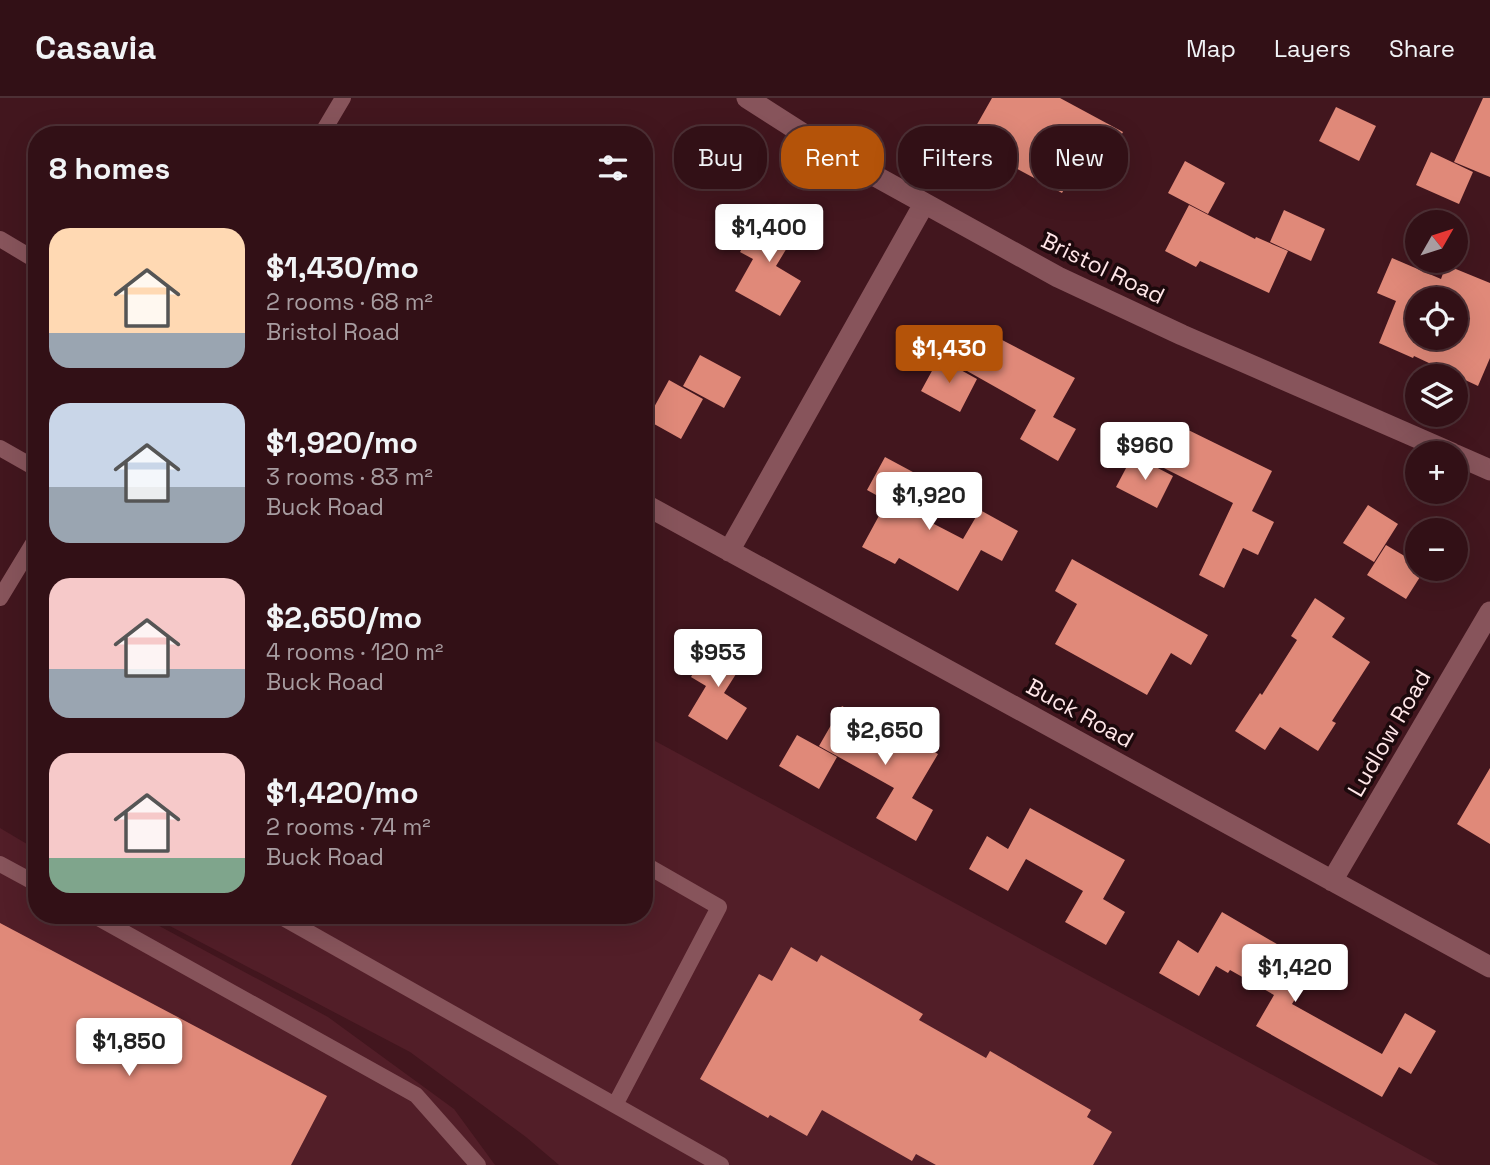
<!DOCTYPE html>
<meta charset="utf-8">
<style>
:root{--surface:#321016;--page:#3d1e23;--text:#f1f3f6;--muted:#a89da1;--line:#4d3035;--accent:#b45309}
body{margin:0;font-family:"Space Grotesk",sans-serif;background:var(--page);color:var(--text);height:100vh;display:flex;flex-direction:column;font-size:26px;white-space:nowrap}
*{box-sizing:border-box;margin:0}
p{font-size:23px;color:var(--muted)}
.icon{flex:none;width:38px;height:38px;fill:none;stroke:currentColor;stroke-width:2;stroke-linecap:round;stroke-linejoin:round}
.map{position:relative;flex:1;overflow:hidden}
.side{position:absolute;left:28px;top:28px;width:625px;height:798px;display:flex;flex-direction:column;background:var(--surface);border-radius:28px;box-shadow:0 7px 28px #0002,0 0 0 2px var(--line)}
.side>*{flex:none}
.top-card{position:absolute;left:674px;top:28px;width:665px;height:63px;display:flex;gap:14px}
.needle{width:46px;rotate:51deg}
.buttons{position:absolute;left:1405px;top:112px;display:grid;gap:14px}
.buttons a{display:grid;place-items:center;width:63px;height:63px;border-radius:50%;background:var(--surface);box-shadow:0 7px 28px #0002,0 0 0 2px var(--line);font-size:35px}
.price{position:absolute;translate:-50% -60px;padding:0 16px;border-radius:7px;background:#fff;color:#222;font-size:23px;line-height:46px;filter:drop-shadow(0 2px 4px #0008)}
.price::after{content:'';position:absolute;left:50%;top:42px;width:21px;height:16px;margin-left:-10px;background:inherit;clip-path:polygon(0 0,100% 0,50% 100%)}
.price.active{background:var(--accent);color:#fff}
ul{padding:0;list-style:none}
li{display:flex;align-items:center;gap:21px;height:175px;padding:0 21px}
li span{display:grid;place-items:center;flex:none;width:196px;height:140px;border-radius:21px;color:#555}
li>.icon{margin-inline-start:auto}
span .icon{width:84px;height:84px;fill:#fffc;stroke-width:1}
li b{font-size:30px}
h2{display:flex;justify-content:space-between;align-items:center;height:84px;padding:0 21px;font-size:30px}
.tag{padding:0 24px;border-radius:28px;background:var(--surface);box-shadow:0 7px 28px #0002,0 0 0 2px var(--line);font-size:24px;line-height:63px}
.tag.active{background:var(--accent);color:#fff}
header{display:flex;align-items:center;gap:42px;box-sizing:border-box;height:98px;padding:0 35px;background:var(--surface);border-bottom:2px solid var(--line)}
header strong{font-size:33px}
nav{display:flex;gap:38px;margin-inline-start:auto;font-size:24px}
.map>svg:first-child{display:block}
.built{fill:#521e28}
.building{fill:#e08979;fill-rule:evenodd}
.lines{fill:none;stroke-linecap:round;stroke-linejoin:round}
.lane{stroke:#87545b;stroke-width:16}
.street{stroke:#87545b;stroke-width:21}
.labels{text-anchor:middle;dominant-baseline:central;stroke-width:7;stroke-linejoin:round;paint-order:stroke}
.street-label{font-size:23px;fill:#ffe6e8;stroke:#1c090c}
</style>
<header>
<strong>Casavia</strong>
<nav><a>Map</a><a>Layers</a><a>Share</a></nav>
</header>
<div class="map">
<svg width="1490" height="1067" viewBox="0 0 1490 1067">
<rect width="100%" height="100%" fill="#42161e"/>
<!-- built -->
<path class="built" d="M 644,637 L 1439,1067 L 559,1067 L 526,1039 L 410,954 L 149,817 L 644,817 Z
M 0,730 L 37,752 L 37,817 L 139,817 L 328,919 L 454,1011 L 495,1067 L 0,1067 Z"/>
<!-- building -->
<path class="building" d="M 992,0 L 1060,0 L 1123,34 L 1107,64 L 1085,53 L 1062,95 L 967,44 Z
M 1483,0 L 1490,0 L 1490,79 L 1454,64 Z
M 1336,9 L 1376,28 L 1359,63 L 1319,43 Z
M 1431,54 L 1473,74 L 1459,106 L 1416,87 Z
M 1185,63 L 1225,85 L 1208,116 L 1168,95 Z
M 1189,107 L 1255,141 L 1256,139 L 1288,153 L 1269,195 L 1200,163 L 1196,169 L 1165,153 Z
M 766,111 L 799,130 L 776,168 L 801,183 L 780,218 L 735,193 L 753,161 L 740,154 Z
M 1284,112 L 1325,131 L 1311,163 L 1270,144 Z
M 1392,160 L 1441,181 L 1446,167 L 1490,185 L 1490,260 L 1478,288 L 1414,258 L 1413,260 L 1379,245 L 1396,203 L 1377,195 ZM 1418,201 L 1456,201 L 1456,240 L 1418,240 Z
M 981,231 L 1075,280 L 1053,319 L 1076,331 L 1058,363 L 1020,341 L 1036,312 L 960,269 Z
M 700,257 L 741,279 L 724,310 L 683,288 Z
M 939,260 L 977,281 L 960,314 L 921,293 Z
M 669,282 L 703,301 L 681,341 L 647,322 Z
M 1176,326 L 1272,373 L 1252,413 L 1274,424 L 1258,457 L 1243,450 L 1224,490 L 1199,477 L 1233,405 L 1156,366 Z
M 1133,357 L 1173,378 L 1157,410 L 1116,389 Z
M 885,359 L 924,380 L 907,412 L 963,441 L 980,412 L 1018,433 L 1002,463 L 981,452 L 958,493 L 899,460 L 895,466 L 862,449 L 887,403 L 867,392 Z
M 1368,407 L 1398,426 L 1374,464 L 1343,445 Z
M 1386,447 L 1418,466 L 1418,471 L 1425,471 L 1406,501 L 1367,477 Z
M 1072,461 L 1208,537 L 1191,567 L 1171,555 L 1147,597 L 1055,546 L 1077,506 L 1055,493 Z
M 1315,500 L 1345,520 L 1332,539 L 1370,564 L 1332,623 L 1336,625 L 1318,653 L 1280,629 L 1265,652 L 1235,633 L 1260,595 L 1262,597 L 1297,542 L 1291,538 Z
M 716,538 L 748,557 L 724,595 L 747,610 L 727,642 L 688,618 L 706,588 L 691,579 Z
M 842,608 L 903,642 L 905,638 L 938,656 L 912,700 L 933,712 L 916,743 L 876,720 L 894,690 L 819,648 Z
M 797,637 L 837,659 L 819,691 L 779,668 Z
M 1490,670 L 1490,746 L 1457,726 Z
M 1030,710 L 1125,762 L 1103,801 L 1125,814 L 1106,847 L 1065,824 L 1083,793 L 1026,761 L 1008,793 L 969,771 L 987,738 L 1008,751 Z
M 1222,814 L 1282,849 L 1282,847 L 1315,866 L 1292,906 L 1382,956 L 1405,915 L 1436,933 L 1411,976 L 1399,969 L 1382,999 L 1256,928 L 1274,897 L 1230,872 L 1228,875 L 1216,868 L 1199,898 L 1159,875 L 1178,842 L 1198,855 Z
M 0,825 L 327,998 L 291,1067 L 0,1067 Z
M 791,849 L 817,864 L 821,857 L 923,916 L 919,922 L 986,960 L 990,953 L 1091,1012 L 1087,1019 L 1112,1034 L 1093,1067 L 936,1067 L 916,1056 L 912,1063 L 822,1012 L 807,1038 L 770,1017 L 768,1020 L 700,981 L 759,876 L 772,883 Z"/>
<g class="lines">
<!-- lane -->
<path class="lane" d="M 321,37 L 343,0
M 0,141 L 37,163
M 0,350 L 37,371
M 0,500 L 37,439
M 0,766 L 37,786
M 93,817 L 416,997 L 478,1067
M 278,817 L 721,1067
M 615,1007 L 719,809 L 644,766"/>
<!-- street -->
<path class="street" d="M 747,0 L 830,53 L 1058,179 L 1182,237 L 1452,355
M 1456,357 L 1490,372
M 644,406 L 1490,869
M 729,453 L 924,106
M 1332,783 L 1490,514"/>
</g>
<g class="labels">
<!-- street labels -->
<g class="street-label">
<text transform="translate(1103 170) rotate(26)">Bristol Road</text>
<text transform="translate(1080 615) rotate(29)">Buck Road</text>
<text transform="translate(1389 635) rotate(-60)">Ludlow Road</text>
</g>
</g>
</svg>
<div class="buttons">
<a><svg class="needle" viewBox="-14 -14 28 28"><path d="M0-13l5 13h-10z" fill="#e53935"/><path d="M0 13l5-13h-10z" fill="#a89da1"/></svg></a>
<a><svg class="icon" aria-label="locate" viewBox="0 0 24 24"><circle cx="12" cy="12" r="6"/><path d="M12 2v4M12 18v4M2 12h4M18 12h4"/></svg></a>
<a><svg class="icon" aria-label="layers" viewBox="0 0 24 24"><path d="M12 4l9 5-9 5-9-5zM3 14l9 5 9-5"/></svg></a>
<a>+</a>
<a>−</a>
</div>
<b class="price" style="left:769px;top:166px">$1,400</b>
<b class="price active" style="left:949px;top:287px">$1,430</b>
<b class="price" style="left:1145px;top:384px">$960</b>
<b class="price" style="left:929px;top:434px">$1,920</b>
<b class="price" style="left:718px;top:591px">$953</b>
<b class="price" style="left:885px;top:669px">$2,650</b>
<b class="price" style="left:1295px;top:906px">$1,420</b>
<b class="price" style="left:129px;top:980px">$1,850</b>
<div class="top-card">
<a class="tag">Buy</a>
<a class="tag active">Rent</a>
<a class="tag">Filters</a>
<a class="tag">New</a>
</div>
<section class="side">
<h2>8 homes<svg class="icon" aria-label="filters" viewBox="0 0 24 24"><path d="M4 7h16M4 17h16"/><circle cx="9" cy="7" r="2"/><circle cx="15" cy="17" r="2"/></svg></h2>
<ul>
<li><span style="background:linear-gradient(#ffd9b3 75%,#9aa5b1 0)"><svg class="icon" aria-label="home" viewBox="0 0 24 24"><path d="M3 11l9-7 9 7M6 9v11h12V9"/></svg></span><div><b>$1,430/mo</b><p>2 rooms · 68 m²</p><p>Bristol Road</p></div></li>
<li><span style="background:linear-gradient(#c9d6e8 60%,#9aa5b1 0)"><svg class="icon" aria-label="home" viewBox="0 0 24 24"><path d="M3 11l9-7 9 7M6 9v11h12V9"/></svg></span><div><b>$1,920/mo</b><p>3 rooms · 83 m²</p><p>Buck Road</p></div></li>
<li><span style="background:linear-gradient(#f6c9c9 65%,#9aa5b1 0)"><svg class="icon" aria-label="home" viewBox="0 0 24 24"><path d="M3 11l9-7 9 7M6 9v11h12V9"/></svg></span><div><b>$2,650/mo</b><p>4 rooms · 120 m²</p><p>Buck Road</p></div></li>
<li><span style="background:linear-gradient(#f6c9c9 75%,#7fa58c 0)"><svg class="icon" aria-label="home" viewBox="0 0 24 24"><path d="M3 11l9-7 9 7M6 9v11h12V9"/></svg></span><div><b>$1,420/mo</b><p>2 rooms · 74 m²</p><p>Buck Road</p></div></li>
</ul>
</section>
</div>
